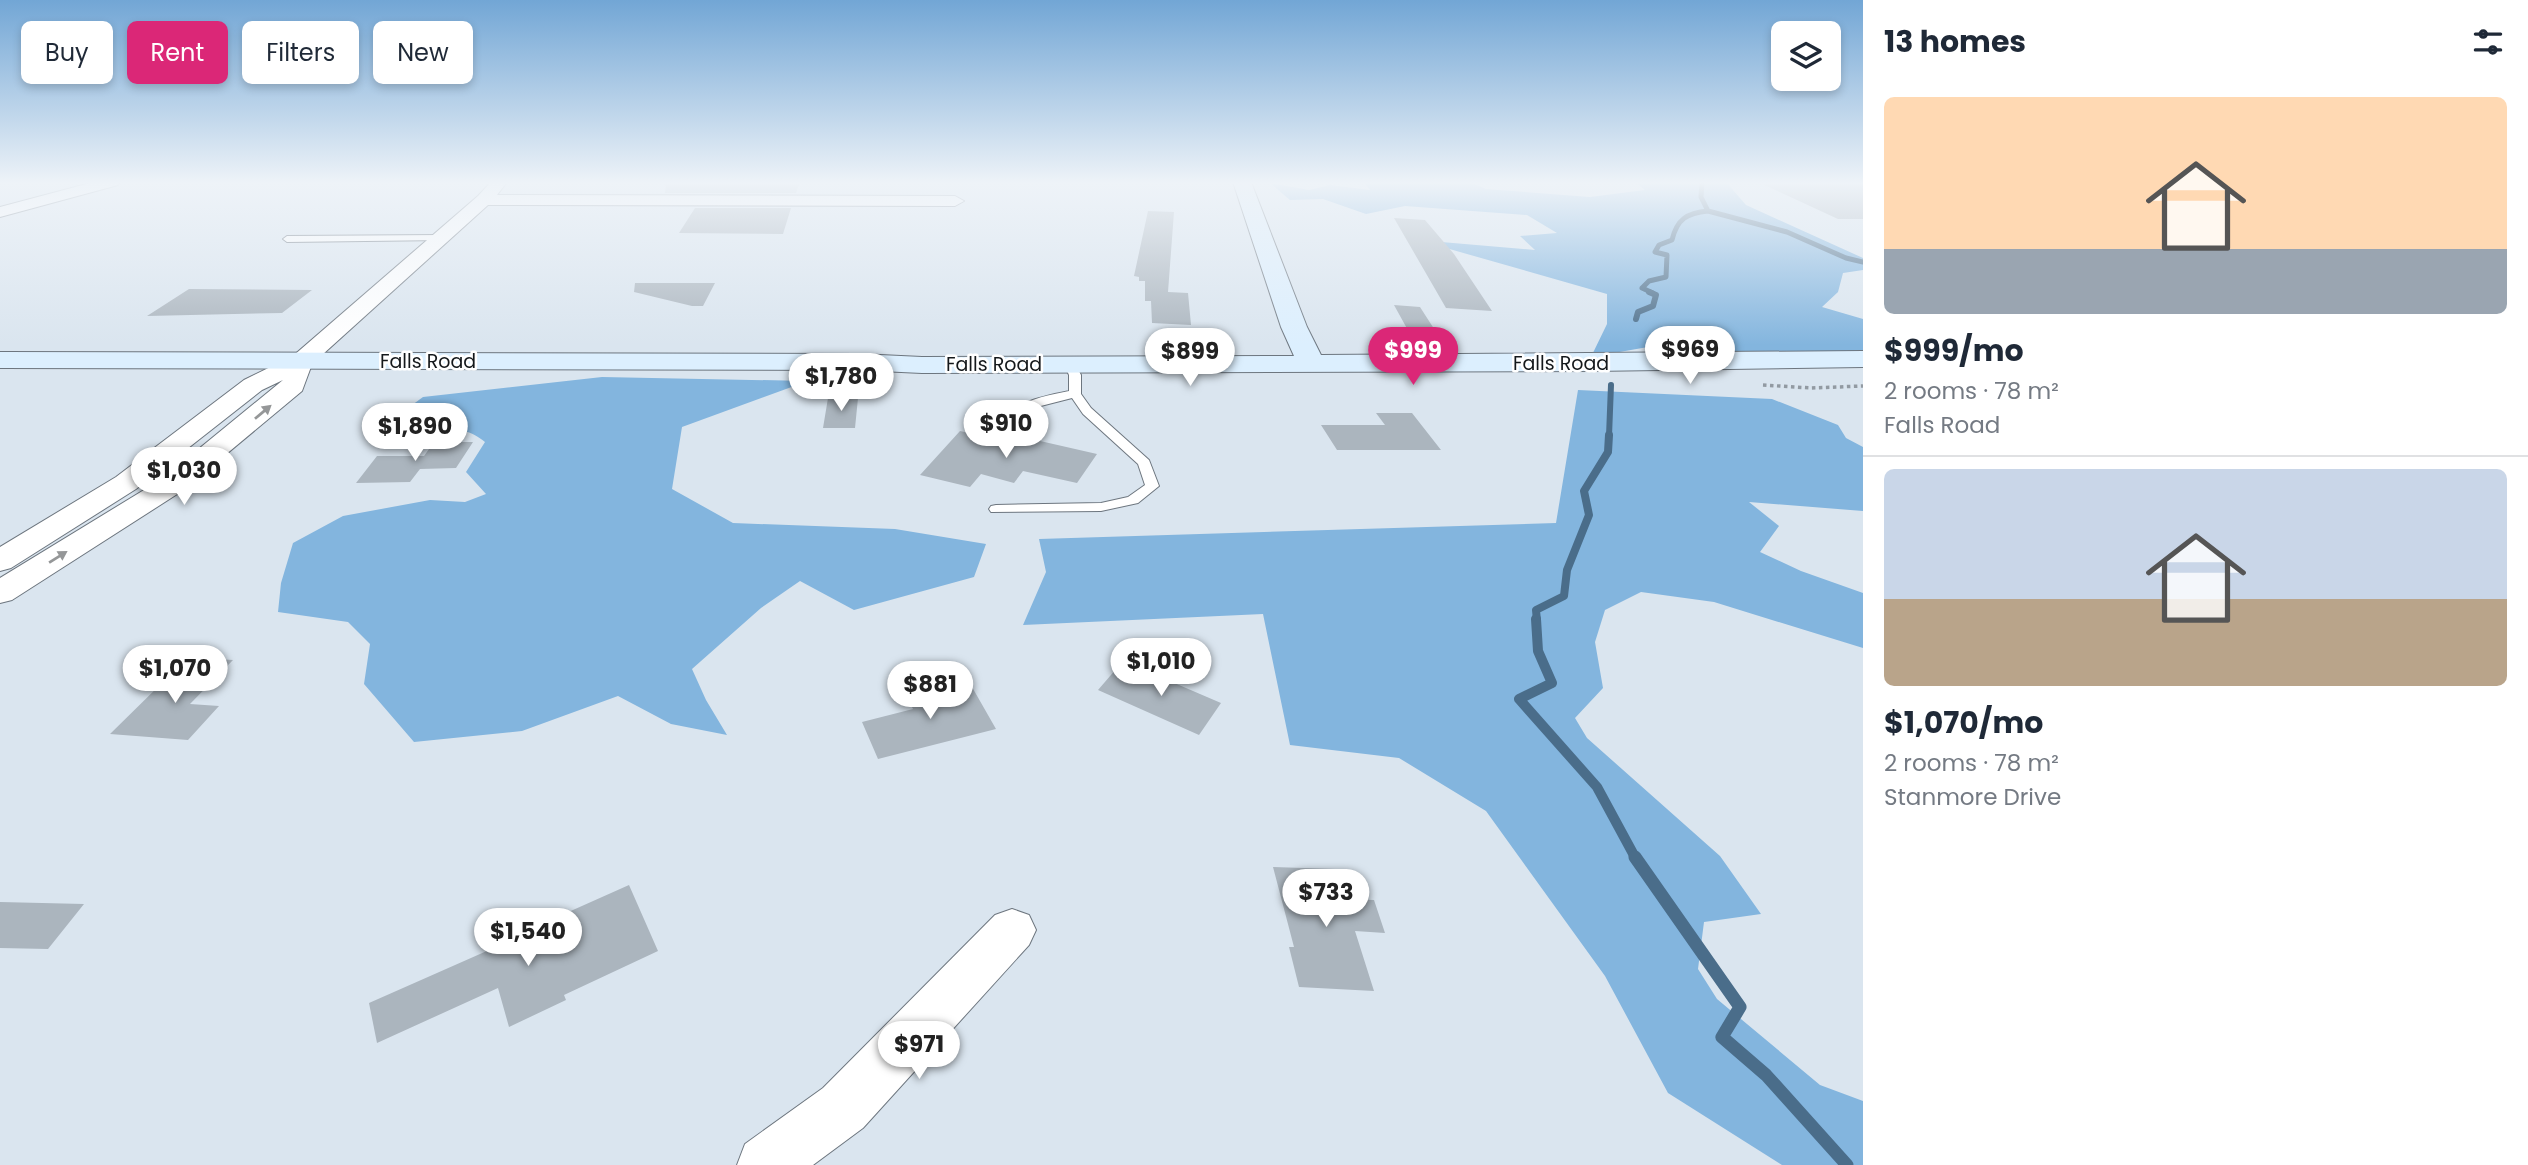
<!DOCTYPE html>
<meta charset="utf-8">
<style>
:root{--surface:#fff;--page:#f6f6f7;--text:#1f2937;--muted:#747a83;--line:#e0e1e3;--accent:#db2777}
body{margin:0;font-family:Poppins,sans-serif;background:var(--page);color:var(--text);height:100vh;display:flex;flex-direction:column;font-size:26px;white-space:nowrap}
*{box-sizing:border-box;margin:0}
p{font-size:23px;color:var(--muted)}
.icon{flex:none;width:38px;height:38px;fill:none;stroke:currentColor;stroke-width:2;stroke-linecap:round;stroke-linejoin:round}
.map{position:relative;flex:1;overflow:hidden}
.details{display:flex;flex-direction:column;background:var(--surface);width:665px}
.details>*{flex:none}
.hud{position:absolute;left:21px;top:21px;width:665px;height:63px;display:flex;gap:14px}
.tools{position:absolute;left:1771px;top:21px;display:grid;gap:14px}
.tools a{display:grid;place-items:center;width:70px;height:70px;border-radius:10px;background:var(--surface);box-shadow:0 4px 10px #0003;font-size:35px}
.price{position:absolute;translate:-50% -60px;padding:0 16px;border-radius:24px;background:#fff;color:#222;font-size:23px;line-height:46px;filter:drop-shadow(0 2px 4px #0008)}
.price::after{content:'';position:absolute;left:50%;top:42px;width:21px;height:16px;margin-left:-10px;background:inherit;clip-path:polygon(0 0,100% 0,50% 100%)}
.price.selected{background:var(--accent);color:#fff}
ul{padding:0;list-style:none}
li{display:grid;align-content:center;gap:14px;height:371px;padding:0 21px}
li+li{border-top:2px solid var(--line)}
li span{display:grid;place-items:center;height:217px;border-radius:10px;color:#555}
li>.icon{margin-inline-start:auto}
span .icon{width:126px;height:126px;fill:#fffc;stroke-width:1}
li b{font-size:30px}
h2{display:flex;justify-content:space-between;align-items:center;height:84px;padding:0 21px;font-size:30px}
.pill{padding:0 24px;border-radius:10px;background:var(--surface);box-shadow:0 4px 10px #0003;font-size:24px;line-height:63px}
.pill.selected{background:var(--accent);color:#fff}
main{display:flex;flex:1;min-height:0}
.map>svg:first-child{display:block}
.forest{fill:#83b5de}
.lines{fill:none;stroke-linecap:round;stroke-linejoin:round}
.stream-far4{stroke:#4a6d8a;stroke-width:5}
.stream-far3{stroke:#4a6d8a;stroke-width:6}
.stream-far2{stroke:#4a6d8a;stroke-width:8}
.stream-far1{stroke:#4a6d8a;stroke-width:10}
.stream{stroke:#4a6d8a;stroke-width:13}
.building{fill:#abb5be}
.lane-casing{stroke:#6d767f;stroke-width:2}
.street-casing{stroke:#6d767f;stroke-width:2}
.secondary-casing{stroke:#6d767f;stroke-width:2}
.path{stroke:#929aa2;stroke-width:3.5;stroke-dasharray:3.5 3.5;stroke-linecap:butt}
.lane{fill:#fff;fill-rule:evenodd}
.street{fill:#fff;fill-rule:evenodd}
.secondary{fill:#dceffe;fill-rule:evenodd}
.oneway{fill:#959798}
.labels{text-anchor:middle;dominant-baseline:central;stroke-width:5;stroke-linejoin:round;paint-order:stroke}
.far-street-label{font-size:19px;fill:#14181b;stroke:#fff}
</style>
<main>
<div class="map">
<svg width="1863" height="1165" viewBox="0 0 1863 1165">
<rect width="100%" height="100%" fill="#dae5ef"/>
<!-- forest -->
<path class="forest" d="M 1364,182 L 1470,182 L 1486,189 L 1590,197 L 1645,190 L 1635,182 L 1726,182 L 1746,205 L 1863,258 L 1863,270 L 1843,273 L 1838,292 L 1822,307 L 1863,319 L 1863,351 L 1726,357 L 1665,344 L 1591,357 L 1607,324 L 1607,294 L 1418,240 L 1535,250 L 1520,236 L 1557,233 L 1527,215 L 1405,206 L 1366,214 L 1323,199 L 1290,200 L 1270,183 L 1309,190 L 1330,185 L 1370,190 Z
M 602,377 L 808,381 L 682,427 L 672,489 L 733,523 L 895,529 L 986,544 L 974,577 L 854,610 L 800,581 L 761,608 L 692,669 L 706,700 L 727,735 L 671,724 L 618,696 L 522,731 L 414,742 L 364,684 L 370,644 L 348,622 L 278,612 L 281,583 L 293,543 L 343,516 L 430,500 L 465,502 L 486,494 L 466,472 L 485,442 C 461,420 414,428 382,427 L 423,397 Z
M 1578,390 L 1772,399 L 1838,425 L 1846,438 L 1863,447 L 1863,511 L 1749,502 L 1779,526 L 1760,552 L 1801,571 L 1863,593 L 1863,648 L 1714,602 L 1641,592 L 1605,610 L 1595,642 L 1603,688 L 1575,718 L 1587,738 L 1720,856 L 1761,914 L 1704,922 L 1698,969 L 1717,999 L 1820,1085 L 1863,1101 L 1863,1165 L 1782,1165 L 1668,1093 L 1605,976 L 1486,811 L 1399,758 L 1290,745 L 1263,614 L 1023,625 L 1046,572 L 1039,539 L 1556,523 Z"/>
<g class="lines">
<!-- stream-far4 -->
<path class="stream-far4" d="M 1702,182 L 1701,197 L 1708,211 L 1787,232 L 1846,258 L 1863,262
M 1653,293 L 1642,288 L 1649,281 L 1666,277 L 1667,255 L 1655,252 L 1659,245 L 1672,240 C 1677,219 1687,213 1708,211"/>
<!-- stream-far3 -->
<path class="stream-far3" d="M 1636,319 L 1638,312 L 1653,306 L 1656,295 L 1649,292
M 1609,436 L 1611,385"/>
<!-- stream-far2 -->
<path class="stream-far2" d="M 1537,621 L 1536,610 L 1564,596 L 1567,570 L 1589,515 L 1584,491 L 1608,452 L 1609,435"/>
<!-- stream-far1 -->
<path class="stream-far1" d="M 1536,619 L 1538,651 L 1552,683 L 1519,699 L 1597,787 L 1636,859"/>
<!-- stream -->
<path class="stream" d="M 1635,857 L 1740,1007 L 1722,1037 L 1766,1075 L 1847,1165"/>
</g>
<!-- building -->
<path class="building" d="M 666,182 L 800,182 L 796,193 L 665,193 Z
M 1758,182 L 1863,182 L 1863,219 L 1838,219 Z
M 695,208 L 791,208 L 783,234 L 679,233 Z
M 1148,211 L 1174,212 L 1168,292 L 1188,293 L 1191,325 L 1152,323 L 1151,301 L 1145,301 L 1145,281 L 1139,281 L 1139,277 L 1134,276 Z
M 1394,218 L 1425,220 L 1454,254 L 1492,311 L 1446,308 Z
M 635,283 L 715,283 L 703,306 L 692,306 L 634,292 Z
M 189,289 L 312,290 L 282,313 L 147,316 Z
M 1394,305 L 1420,307 L 1438,335 L 1410,334 Z
M 828,398 L 858,398 L 855,428 L 823,428 Z
M 1376,413 L 1412,413 L 1441,450 L 1337,450 L 1321,425 L 1385,425 Z
M 960,431 L 996,439 L 1005,433 L 1097,454 L 1077,483 L 1023,471 L 1014,483 L 981,474 L 970,487 L 920,475 Z
M 434,442 L 473,442 L 456,468 L 420,469 L 410,482 L 356,483 L 377,456 L 424,456 Z
M 201,658 L 233,660 L 190,704 L 219,706 L 188,740 L 110,734 L 167,678 L 180,679 Z
M 1123,661 L 1221,703 L 1199,735 L 1098,690 Z
M 968,680 L 996,729 L 878,759 L 862,722 L 913,709 L 906,695 Z
M 1273,867 L 1335,869 L 1343,899 L 1374,900 L 1385,933 L 1355,931 L 1374,991 L 1299,987 L 1289,947 L 1294,947 Z
M 629,885 L 658,951 L 564,995 L 566,1000 L 509,1027 L 498,988 L 377,1043 L 369,1003 L 514,939 L 517,951 L 560,932 L 555,918 Z
M 0,902 L 84,904 L 48,949 L 0,948 Z"/>
<g class="lines">
<defs>
<path id="lane" d="M 441,235 L 445,238 L 444,240 L 287,242 L 283,239 L 287,236 Z
M 1070,361 L 1074,362 L 1081,375 L 1081,394 L 1091,408 L 1149,460 L 1159,486 L 1138,503 L 1101,511 L 991,512 L 989,509 L 991,506 L 996,505 L 1101,503 L 1128,497 L 1145,485 L 1138,464 L 1083,414 L 1072,398 L 1029,409 L 1004,431 L 1000,432 L 994,428 C 1013,402 1039,397 1069,391 L 1069,375 L 1064,364 Z"/>
<path id="street" d="M 94,182 L 120,182 L 118,185 L 0,217 L 0,207 Z
M 491,182 L 507,182 L 497,195 L 955,196 L 964,201 L 955,206 L 488,205 L 312,364 L 302,391 L 182,491 L 12,600 L 0,603 L 0,578 L 162,479 L 283,380 L 262,390 L 136,489 L 11,568 L 0,571 L 0,547 L 116,477 L 244,380 L 293,356 L 478,196 Z
M 1012,909 L 1029,915 L 1036,930 L 1029,945 L 863,1128 L 813,1165 L 737,1165 L 745,1144 L 823,1088 L 995,915 Z"/>
<path id="secondary" d="M 1233,182 L 1251,182 L 1307,327 L 1321,355 L 1863,351 L 1863,367 L 1592,371 L 922,373 L 859,370 L 0,368 L 0,352 L 859,354 L 922,357 L 1294,356 L 1281,327 Z"/>
</defs>
<!-- lane casing -->
<use href="#lane" class="lane-casing"/>
<!-- street casing -->
<use href="#street" class="street-casing"/>
<!-- secondary casing -->
<use href="#secondary" class="secondary-casing"/>
<!-- path -->
<path class="path" d="M 1763,385 L 1811,388 L 1863,386"/>
<!-- lane -->
<use href="#lane" class="lane"/>
<!-- street -->
<use href="#street" class="street"/>
<!-- secondary -->
<use href="#secondary" class="secondary"/>
</g>
<!-- one-way arrows -->
<defs><path id="oneway-solid" d="M-6-.8H1V-3.2L6.5 0L1 3.2V.8H-6Z" transform="scale(1.75)"/></defs>
<g class="oneway">
<use href="#oneway-solid" transform="translate(263 412) rotate(-40)"/>
<use href="#oneway-solid" transform="translate(58 557) rotate(-32)"/>
</g>
<!-- sky -->
<linearGradient id="sky" x2="0" y2="1"><stop stop-color="#72a6d5"/><stop offset="0.53" stop-color="#eef3f8"/><stop offset="1" stop-color="#eef3f8" stop-opacity="0"/></linearGradient>
<rect width="1863" height="345" fill="url(#sky)"/>
<g class="labels">
<!-- far-street labels -->
<g class="far-street-label">
<text x="428" y="361">Falls Road</text>
<text x="1561" y="363">Falls Road</text>
<text x="994" y="364">Falls Road</text>
</g>
</g>
</svg>
<div class="tools">
<a><svg class="icon" aria-label="layers" viewBox="0 0 24 24"><path d="M12 4l9 5-9 5-9-5zM3 14l9 5 9-5"/></svg></a>
</div>
<b class="price" style="left:1690px;top:386px">$969</b>
<b class="price selected" style="left:1413px;top:387px">$999</b>
<b class="price" style="left:1190px;top:388px">$899</b>
<b class="price" style="left:841px;top:413px">$1,780</b>
<b class="price" style="left:1006px;top:460px">$910</b>
<b class="price" style="left:415px;top:463px">$1,890</b>
<b class="price" style="left:184px;top:507px">$1,030</b>
<b class="price" style="left:1161px;top:698px">$1,010</b>
<b class="price" style="left:175px;top:705px">$1,070</b>
<b class="price" style="left:930px;top:721px">$881</b>
<b class="price" style="left:1326px;top:929px">$733</b>
<b class="price" style="left:528px;top:968px">$1,540</b>
<b class="price" style="left:919px;top:1081px">$971</b>
<div class="hud">
<a class="pill">Buy</a>
<a class="pill selected">Rent</a>
<a class="pill">Filters</a>
<a class="pill">New</a>
</div>
</div>
<section class="details">
<h2>13 homes<svg class="icon" aria-label="filters" viewBox="0 0 24 24"><path d="M4 7h16M4 17h16"/><circle cx="9" cy="7" r="2"/><circle cx="15" cy="17" r="2"/></svg></h2>
<ul>
<li><span style="background:linear-gradient(#ffd9b3 70%,#9aa5b1 0)"><svg class="icon" aria-label="home" viewBox="0 0 24 24"><path d="M3 11l9-7 9 7M6 9v11h12V9"/></svg></span><div><b>$999/mo</b><p>2 rooms · 78 m²</p><p>Falls Road</p></div></li>
<li><span style="background:linear-gradient(#c9d6e8 60%,#b9a48a 0)"><svg class="icon" aria-label="home" viewBox="0 0 24 24"><path d="M3 11l9-7 9 7M6 9v11h12V9"/></svg></span><div><b>$1,070/mo</b><p>2 rooms · 78 m²</p><p>Stanmore Drive</p></div></li>
</ul>
</section>
</main>
